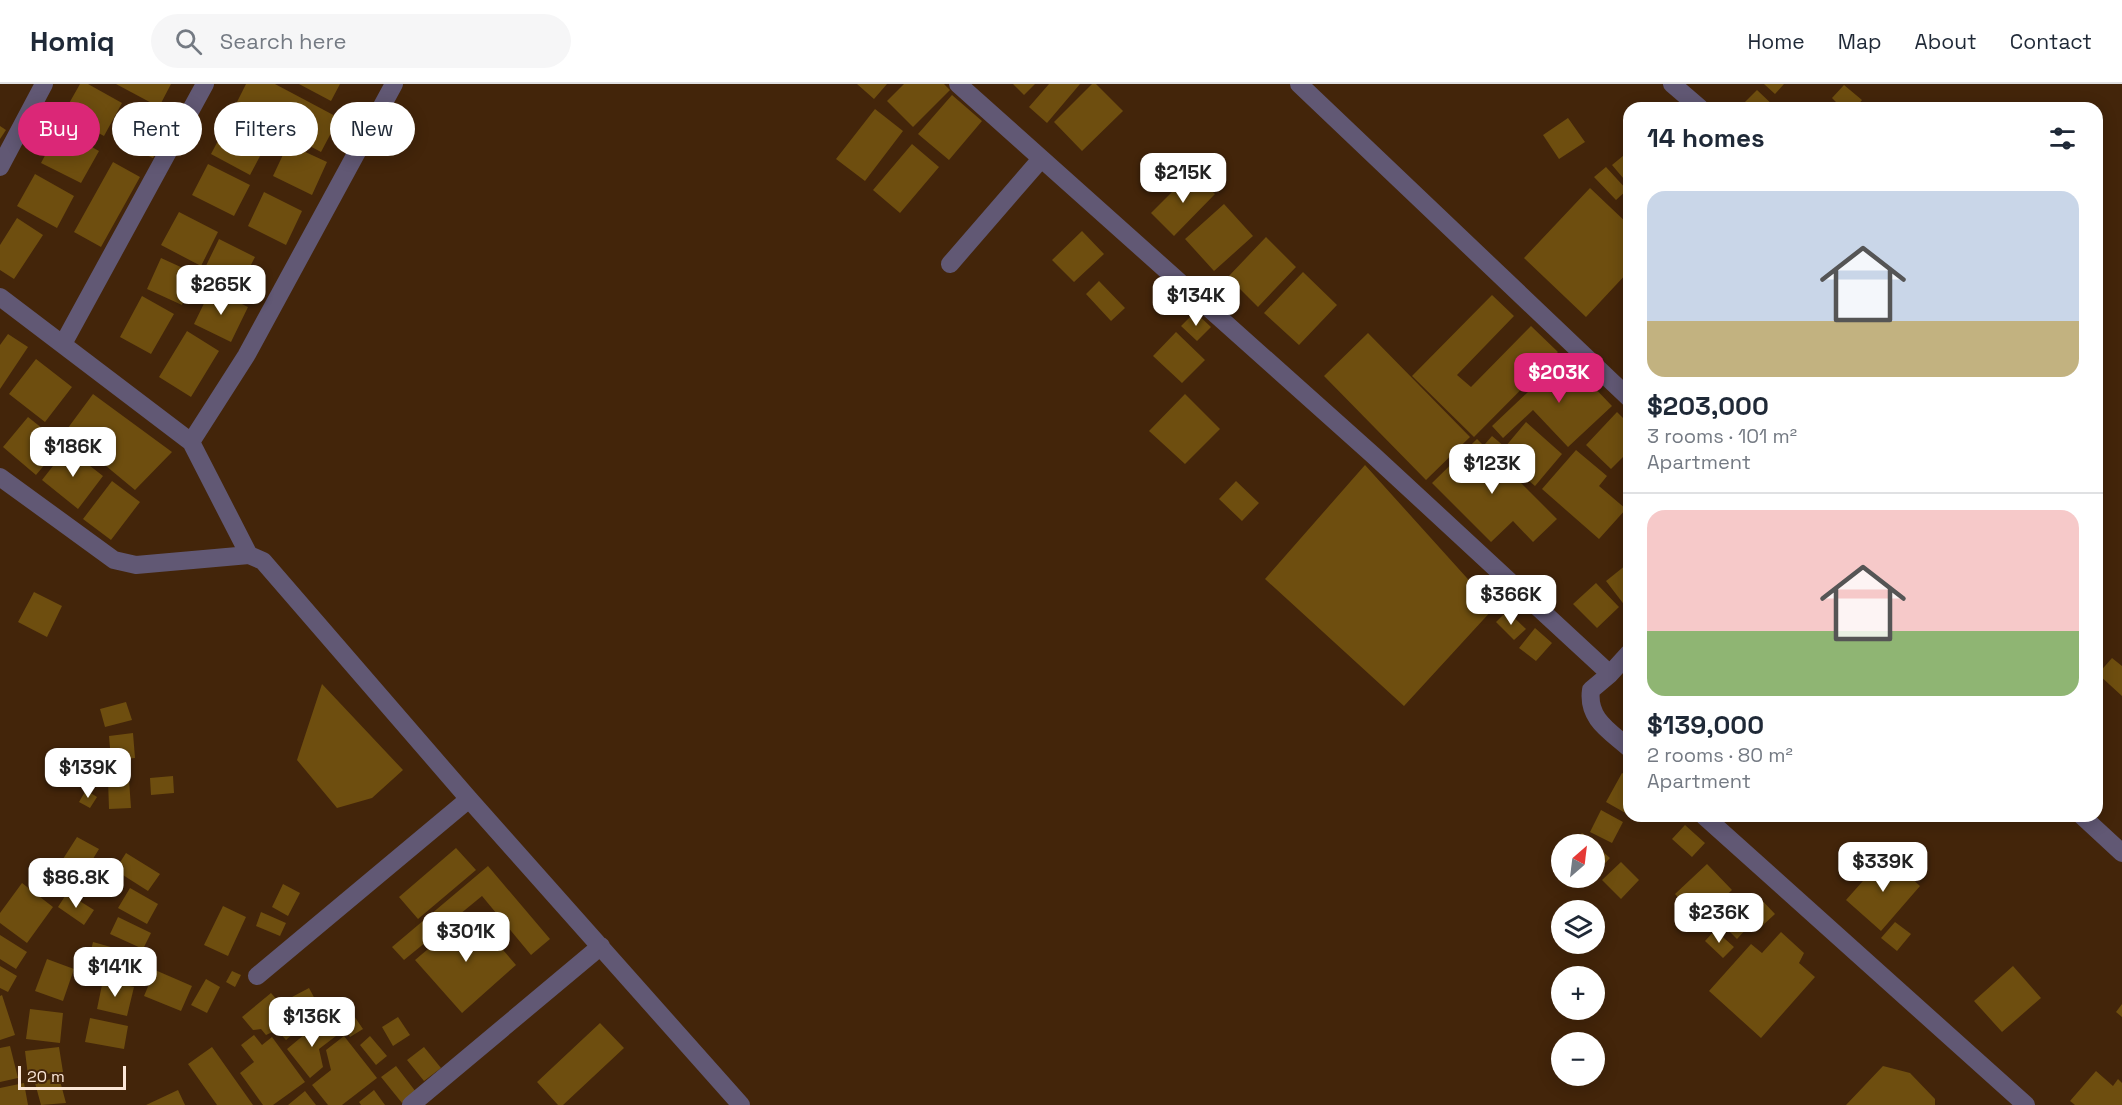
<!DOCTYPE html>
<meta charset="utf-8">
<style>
:root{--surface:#fff;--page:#f6f6f7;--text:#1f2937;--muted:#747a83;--line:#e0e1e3;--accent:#db2777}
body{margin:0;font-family:"Space Grotesk",sans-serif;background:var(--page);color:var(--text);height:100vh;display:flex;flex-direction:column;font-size:22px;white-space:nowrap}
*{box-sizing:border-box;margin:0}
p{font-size:20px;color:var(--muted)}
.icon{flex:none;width:33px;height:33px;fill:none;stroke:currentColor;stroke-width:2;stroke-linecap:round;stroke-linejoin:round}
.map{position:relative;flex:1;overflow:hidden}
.drawer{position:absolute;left:1623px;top:18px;width:480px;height:720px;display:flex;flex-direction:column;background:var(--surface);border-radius:18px;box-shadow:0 3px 15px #0003}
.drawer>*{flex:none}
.hud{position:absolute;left:18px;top:18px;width:570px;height:54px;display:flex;gap:12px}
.needle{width:39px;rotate:28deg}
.tools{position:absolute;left:1551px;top:750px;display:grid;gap:12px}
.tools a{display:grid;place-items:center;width:54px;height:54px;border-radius:50%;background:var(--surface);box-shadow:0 3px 15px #0003;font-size:30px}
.scale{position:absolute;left:18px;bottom:15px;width:108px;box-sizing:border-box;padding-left:6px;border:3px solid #fbe7d8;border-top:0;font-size:16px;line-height:21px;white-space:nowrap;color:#fbe7d8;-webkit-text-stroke:4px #43250a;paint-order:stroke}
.price{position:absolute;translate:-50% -51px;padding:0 14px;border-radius:12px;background:#fff;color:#222;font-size:20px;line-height:39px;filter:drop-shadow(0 2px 3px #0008)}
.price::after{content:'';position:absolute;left:50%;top:36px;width:18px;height:14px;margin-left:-9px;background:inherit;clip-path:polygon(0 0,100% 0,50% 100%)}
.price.on{background:var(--accent);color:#fff}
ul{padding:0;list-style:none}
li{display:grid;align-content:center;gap:12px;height:318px;padding:0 24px}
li+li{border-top:2px solid var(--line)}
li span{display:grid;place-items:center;height:186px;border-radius:18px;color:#555}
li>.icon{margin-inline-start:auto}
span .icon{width:108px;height:108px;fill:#fffc;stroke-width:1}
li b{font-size:26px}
h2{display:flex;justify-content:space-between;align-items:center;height:72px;padding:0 24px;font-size:26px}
.pill{padding:0 21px;border-radius:27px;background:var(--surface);box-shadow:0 3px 15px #0003;font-size:21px;line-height:54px}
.pill.on{background:var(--accent);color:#fff}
header{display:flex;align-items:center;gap:36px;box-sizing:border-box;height:84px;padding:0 30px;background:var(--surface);border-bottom:2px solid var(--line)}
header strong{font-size:28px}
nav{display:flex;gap:33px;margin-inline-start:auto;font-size:21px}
.search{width:420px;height:54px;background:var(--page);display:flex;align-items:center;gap:15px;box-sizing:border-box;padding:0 21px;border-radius:33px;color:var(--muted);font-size:22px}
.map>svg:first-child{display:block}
.building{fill:#6e4e0f}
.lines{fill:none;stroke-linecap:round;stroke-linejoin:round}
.minor{stroke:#615874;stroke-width:18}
</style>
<header>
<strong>Homiq</strong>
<div class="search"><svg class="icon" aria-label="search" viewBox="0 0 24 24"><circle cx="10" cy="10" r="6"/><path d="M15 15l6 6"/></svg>Search here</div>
<nav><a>Home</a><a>Map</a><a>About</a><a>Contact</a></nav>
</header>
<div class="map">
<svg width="2122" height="1021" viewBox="0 0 2122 1021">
<rect width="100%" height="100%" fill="#43250a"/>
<!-- building -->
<path class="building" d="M 80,0 L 88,0 L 122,19 L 104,52 L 63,30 Z
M 116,0 L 171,0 L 159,23 Z
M 246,0 L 275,0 L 339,34 L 321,68 L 235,22 Z
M 299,0 L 340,0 L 331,17 Z
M 857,0 L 887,0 L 874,15 Z
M 904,0 L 944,0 L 950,6 L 913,43 L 887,17 Z
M 1013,0 L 1035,0 L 1024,11 Z
M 1049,0 L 1080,0 L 1047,39 L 1029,23 Z
M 1092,0 L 1096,0 L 1123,27 L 1082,67 L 1054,38 Z
M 1764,0 L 1784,0 L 1775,10 Z
M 1844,1 L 1862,16 L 1856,24 L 1842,24 L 1832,14 Z
M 1757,6 L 1776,24 L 1739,24 Z
M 952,11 L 982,37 L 949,76 L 918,50 Z
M 139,25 L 170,40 L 153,74 L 122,60 Z
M 875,25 L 903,47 L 865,97 L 836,75 Z
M 1568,34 L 1585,58 L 1559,75 L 1543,51 Z
M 229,36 L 268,57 L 250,91 L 211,70 Z
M 0,42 L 6,46 L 0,55 Z
M 59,45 L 99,67 L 81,99 L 41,79 Z
M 288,60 L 327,78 L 312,111 L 273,92 Z
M 912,60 L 939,83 L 900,129 L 873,106 Z
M 1629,67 L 1629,101 L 1612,81 Z
M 113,78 L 140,93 L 101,163 L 74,148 Z
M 208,80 L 250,101 L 234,132 L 192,111 Z
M 1606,83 L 1627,106 L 1616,116 L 1594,93 Z
M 1192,88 L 1215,110 L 1174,152 L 1151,129 Z
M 35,90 L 74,112 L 57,144 L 17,122 Z
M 1590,104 L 1629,141 L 1629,187 L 1586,233 L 1524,174 Z
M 264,108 L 302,127 L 286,161 L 248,142 Z
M 1224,120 L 1253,152 L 1214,187 L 1185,155 Z
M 179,128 L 218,148 L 201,182 L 161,161 Z
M 17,134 L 43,151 L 14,195 L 0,186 L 0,161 Z
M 1082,147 L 1104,170 L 1074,198 L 1052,176 Z
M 1266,153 L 1296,183 L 1258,223 L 1228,193 Z
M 219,155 L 255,173 L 237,208 L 202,190 Z
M 161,174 L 196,190 L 182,221 L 147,205 Z
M 1303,188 L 1337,221 L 1299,261 L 1264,229 Z
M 1099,197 L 1125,224 L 1111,237 L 1086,210 Z
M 211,205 L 248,223 L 231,258 L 194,240 Z
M 1492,211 L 1514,232 L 1457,291 L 1471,303 L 1531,242 L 1558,268 L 1474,353 L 1412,292 Z
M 142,212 L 174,230 L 151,270 L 120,253 Z
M 1195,228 L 1211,243 L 1197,257 L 1181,242 Z
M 187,247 L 219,267 L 191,313 L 159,293 Z
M 1176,248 L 1205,276 L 1182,299 L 1153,272 Z
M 1368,249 L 1470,353 L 1426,396 L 1324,292 Z
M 8,250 L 28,263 L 0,305 L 0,261 Z
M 1565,273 L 1612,322 L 1568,363 L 1533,326 L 1503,354 L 1492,342 Z
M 36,275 L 72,303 L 45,338 L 9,310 Z
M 93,310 L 172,368 L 135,406 L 65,348 Z
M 1185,310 L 1220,345 L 1185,380 L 1149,347 Z
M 1617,328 L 1625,336 L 1629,332 L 1629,367 L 1611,385 L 1586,361 Z
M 28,333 L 62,360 L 36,391 L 3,363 Z
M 1526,338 L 1562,370 L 1535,402 L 1485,360 L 1492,352 L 1505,363 Z
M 1477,355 L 1557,435 L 1533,458 L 1513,437 L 1491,458 L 1432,399 Z
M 67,364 L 103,392 L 78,425 L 42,396 Z
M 1576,366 L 1607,392 L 1599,402 L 1626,425 L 1599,455 L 1542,405 Z
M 1365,381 L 1494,524 L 1404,622 L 1265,495 Z
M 112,397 L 140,418 L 111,456 L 83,435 Z
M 1236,397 L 1259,419 L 1242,437 L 1219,415 Z
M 1626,481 L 1629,485 L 1629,527 L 1606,497 Z
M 1596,499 L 1619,523 L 1597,544 L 1573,520 Z
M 34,508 L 62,522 L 47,553 L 18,538 Z
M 1507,527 L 1526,545 L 1514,556 L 1496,538 Z
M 1535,544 L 1552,559 L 1536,577 L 1519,564 Z
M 2112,574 L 2122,582 L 2122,612 L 2098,590 Z
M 322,600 L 403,686 L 372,714 L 337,724 L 297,676 Z
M 126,618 L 132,636 L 105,643 L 100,625 Z
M 133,649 L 135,674 L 111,676 L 109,652 Z
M 1622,689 L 1629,692 L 1629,731 L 1606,718 Z
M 173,692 L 174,709 L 151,711 L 150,694 Z
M 108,696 L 129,696 L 131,724 L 109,725 Z
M 86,706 L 97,713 L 90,724 L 79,718 Z
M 1601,726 L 1623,738 L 1612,759 L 1590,748 Z
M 1685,741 L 1705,759 L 1692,773 L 1672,755 Z
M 1582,749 L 1610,774 L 1594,791 L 1594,760 L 1572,760 Z
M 77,753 L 99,765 L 85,788 L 63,775 Z
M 456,764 L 476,786 L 418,835 L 399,813 Z
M 126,769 L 160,790 L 148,807 L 115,786 Z
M 1886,771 L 1920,802 L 1881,847 L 1846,816 Z
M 1621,778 L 1639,796 L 1621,815 L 1602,796 Z
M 1707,780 L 1732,806 L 1700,837 L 1675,810 Z
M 488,782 L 550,855 L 531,871 L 482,812 L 404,876 L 392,863 Z
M 22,799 L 53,823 L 27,859 L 0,839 L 0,829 Z
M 283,800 L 300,809 L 288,832 L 272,823 Z
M 130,804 L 158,820 L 147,840 L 118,824 Z
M 67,809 L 94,826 L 84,841 L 58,823 Z
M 1756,810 L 1775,830 L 1762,842 L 1743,822 Z
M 223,822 L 246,833 L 228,872 L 204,861 Z
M 1729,823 L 1749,842 L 1737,855 L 1717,835 Z
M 261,828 L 286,839 L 280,852 L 256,842 Z
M 471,829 L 516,881 L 462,929 L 415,876 Z
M 118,833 L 151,849 L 143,865 L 110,850 Z
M 1895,838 L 1911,850 L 1897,867 L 1881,854 Z
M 1715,846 L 1734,863 L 1723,874 L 1705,857 Z
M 1781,848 L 1804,869 L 1799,879 L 1815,893 L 1761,954 L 1709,907 L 1751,860 L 1762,869 Z
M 0,851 L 27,868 L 16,885 L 0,875 Z
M 93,858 L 132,869 L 126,893 L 87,883 Z
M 47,875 L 74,885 L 63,917 L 35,907 Z
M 0,882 L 17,892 L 8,908 L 0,904 Z
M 2013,882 L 2041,914 L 2002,948 L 1974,917 Z
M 155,886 L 192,902 L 181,927 L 144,912 Z
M 232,887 L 241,891 L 235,903 L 226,898 Z
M 206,895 L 220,903 L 207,929 L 191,921 Z
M 103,896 L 134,903 L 127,932 L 97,925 Z
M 309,904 L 322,928 L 305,937 L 292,913 Z
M 271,909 L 301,943 L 286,956 L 277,946 L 266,951 L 261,945 L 253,946 L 242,933 Z
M 2,911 L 15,951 L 0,956 L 0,912 Z
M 2122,920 L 2122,933 L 2116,928 Z
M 30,925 L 63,929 L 60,959 L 26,955 Z
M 352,929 L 363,945 L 350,953 L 340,937 Z
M 398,933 L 410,951 L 393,962 L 382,943 Z
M 90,934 L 128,942 L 124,965 L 85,958 Z
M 323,935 L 336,952 L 319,965 L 323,983 L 310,994 L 287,965 Z
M 600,939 L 624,964 L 563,1021 L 558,1021 L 537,998 Z
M 254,951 L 262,961 L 272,953 L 305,998 L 273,1021 L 263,1021 L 240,989 L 254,978 L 241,961 Z
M 344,952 L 377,994 L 342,1021 L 328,1021 L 312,1001 L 331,986 L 326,966 Z
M 370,952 L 387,972 L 376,981 L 360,961 Z
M 10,962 L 18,994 L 0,998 L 0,964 Z
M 59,963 L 63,988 L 28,992 L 25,967 Z
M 212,963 L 253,1021 L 217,1021 L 188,980 Z
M 424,963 L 441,984 L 424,997 L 407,976 Z
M 396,982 L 416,1008 L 402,1019 L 381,993 Z
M 1883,982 L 1910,989 L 1935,1015 L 1935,1021 L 1846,1021 Z
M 2096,987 L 2113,1002 L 2118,995 L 2122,999 L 2122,1021 L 2075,1021 L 2070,1017 Z
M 59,993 L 66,1019 L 41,1021 L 35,999 Z
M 24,999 L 28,1021 L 0,1021 L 0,1004 Z
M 178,1006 L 185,1021 L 146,1021 Z
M 374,1006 L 385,1021 L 361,1021 L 359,1018 Z
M 305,1007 L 316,1021 L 288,1021 Z"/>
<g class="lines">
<!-- minor -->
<path class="minor" d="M 958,0 L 1373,371 L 1610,590 L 1591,606 C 1587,635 1610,647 1629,664
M 1299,0 L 1629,314
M 1672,0 L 1700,24
M 0,83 L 44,0
M 950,180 L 1041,75
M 0,213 L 191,358 L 249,471
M 63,260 L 205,0
M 191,358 L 246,272 L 394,0
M 0,393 L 114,476 L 136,481 L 249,471 L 263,477 L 469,715 L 741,1021
M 1610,590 L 1629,569
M 1704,732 L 2026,1021
M 2082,732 L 2122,769
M 257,892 L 469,715
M 411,1021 L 601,862"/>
</g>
</svg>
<div class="tools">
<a><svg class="needle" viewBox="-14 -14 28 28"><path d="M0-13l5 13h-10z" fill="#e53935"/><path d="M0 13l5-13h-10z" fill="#747a83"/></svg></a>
<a><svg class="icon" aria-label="layers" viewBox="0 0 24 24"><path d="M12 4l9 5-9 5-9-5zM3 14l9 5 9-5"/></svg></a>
<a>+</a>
<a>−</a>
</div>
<div class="scale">20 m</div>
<b class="price" style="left:1183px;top:120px">$215K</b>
<b class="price" style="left:221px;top:232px">$265K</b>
<b class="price" style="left:1196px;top:243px">$134K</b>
<b class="price on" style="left:1559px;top:320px">$203K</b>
<b class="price" style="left:73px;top:394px">$186K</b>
<b class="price" style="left:1492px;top:411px">$123K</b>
<b class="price" style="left:1511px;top:542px">$366K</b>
<b class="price" style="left:88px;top:715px">$139K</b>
<b class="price" style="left:1883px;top:809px">$339K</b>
<b class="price" style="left:76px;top:825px">$86.8K</b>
<b class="price" style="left:1719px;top:860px">$236K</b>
<b class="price" style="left:466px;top:879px">$301K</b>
<b class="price" style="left:115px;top:914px">$141K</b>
<b class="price" style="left:312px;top:964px">$136K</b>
<div class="hud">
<a class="pill on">Buy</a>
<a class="pill">Rent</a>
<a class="pill">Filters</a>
<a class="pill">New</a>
</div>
<section class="drawer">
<h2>14 homes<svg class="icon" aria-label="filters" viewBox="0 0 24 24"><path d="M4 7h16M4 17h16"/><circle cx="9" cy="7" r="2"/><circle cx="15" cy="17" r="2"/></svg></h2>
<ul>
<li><span style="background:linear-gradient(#c9d6e8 70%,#c2b280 0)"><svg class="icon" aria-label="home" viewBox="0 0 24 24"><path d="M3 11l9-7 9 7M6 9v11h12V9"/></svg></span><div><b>$203,000</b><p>3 rooms · 101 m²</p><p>Apartment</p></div></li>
<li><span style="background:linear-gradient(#f6c9c9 65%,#8fb573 0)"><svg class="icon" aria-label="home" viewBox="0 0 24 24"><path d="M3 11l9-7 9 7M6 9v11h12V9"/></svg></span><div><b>$139,000</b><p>2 rooms · 80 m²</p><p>Apartment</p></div></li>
</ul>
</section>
</div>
